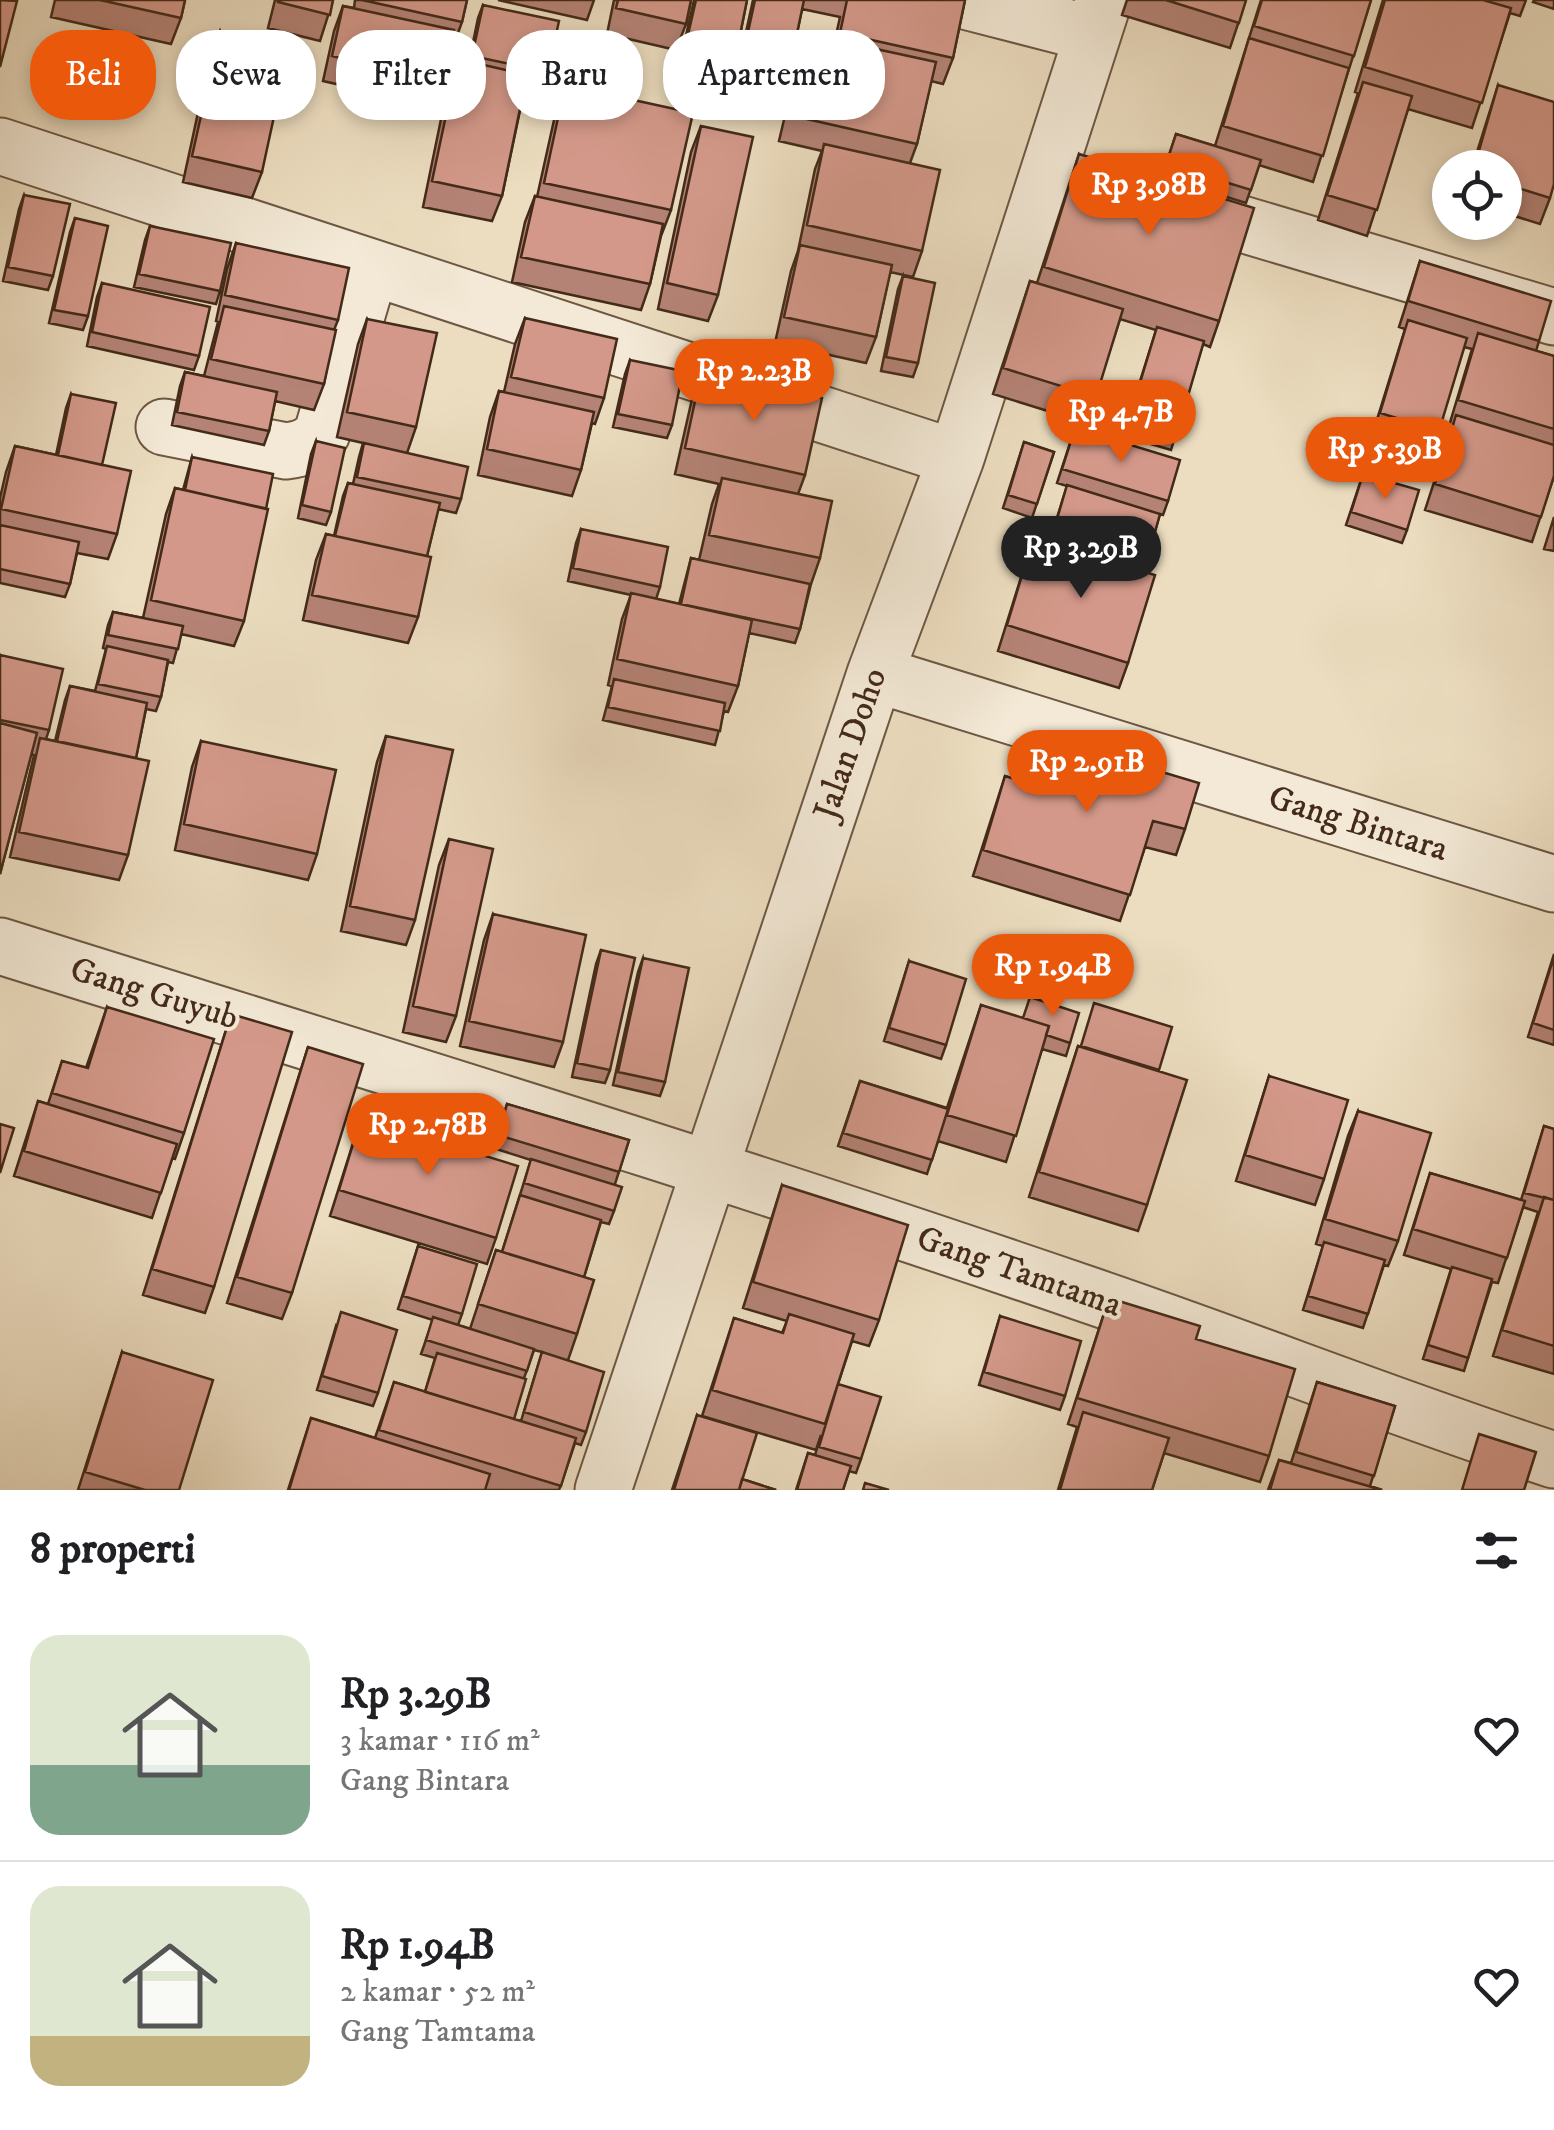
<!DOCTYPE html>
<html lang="id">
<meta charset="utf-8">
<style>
:root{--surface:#fff;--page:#f2f2f2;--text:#202124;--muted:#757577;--line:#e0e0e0;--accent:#ea580c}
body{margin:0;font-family:"IM FELL DW Pica",serif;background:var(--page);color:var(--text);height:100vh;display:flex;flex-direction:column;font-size:38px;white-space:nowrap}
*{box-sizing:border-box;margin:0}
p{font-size:32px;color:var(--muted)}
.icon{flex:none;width:55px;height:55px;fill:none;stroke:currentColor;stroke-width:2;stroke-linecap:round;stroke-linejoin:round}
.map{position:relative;height:1490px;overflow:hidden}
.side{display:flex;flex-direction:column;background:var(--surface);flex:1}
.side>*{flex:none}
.guide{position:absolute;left:30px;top:30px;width:1000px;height:90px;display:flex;gap:20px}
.tools{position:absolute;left:1432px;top:150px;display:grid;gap:20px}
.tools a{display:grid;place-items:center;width:90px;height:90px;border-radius:50%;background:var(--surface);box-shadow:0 5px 15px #0003;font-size:50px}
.price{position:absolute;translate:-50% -85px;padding:0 22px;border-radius:35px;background:var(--accent);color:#fff;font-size:32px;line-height:65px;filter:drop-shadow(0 2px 5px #0008)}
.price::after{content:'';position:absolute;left:50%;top:60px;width:30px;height:22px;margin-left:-15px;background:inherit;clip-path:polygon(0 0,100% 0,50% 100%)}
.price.current{background:#222;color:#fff}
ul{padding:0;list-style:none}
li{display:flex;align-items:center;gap:30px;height:250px;padding:0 30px}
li+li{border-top:2px solid var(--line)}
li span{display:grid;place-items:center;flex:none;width:280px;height:200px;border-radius:30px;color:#555}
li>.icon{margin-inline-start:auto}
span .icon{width:120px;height:120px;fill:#fffc;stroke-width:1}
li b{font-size:42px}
h2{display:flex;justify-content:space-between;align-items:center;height:120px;padding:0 30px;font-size:42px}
.pill{padding:0 35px;border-radius:40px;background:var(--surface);box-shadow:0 5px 15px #0003;font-size:35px;line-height:90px}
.pill.current{background:var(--accent);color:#fff}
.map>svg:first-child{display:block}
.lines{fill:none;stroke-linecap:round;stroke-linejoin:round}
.street-casing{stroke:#6d5743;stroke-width:59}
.street{stroke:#f3e9d6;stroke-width:55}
.wall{fill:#b58376;stroke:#432a19;stroke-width:2.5;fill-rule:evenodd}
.building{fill:#d39889;stroke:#432a19;stroke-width:2.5}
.labels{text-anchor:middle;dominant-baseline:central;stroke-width:8;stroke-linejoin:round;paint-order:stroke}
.street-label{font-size:35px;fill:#432a19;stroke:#f3e9d6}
</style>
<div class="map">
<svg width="1554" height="1490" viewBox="0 0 1554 1490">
<rect width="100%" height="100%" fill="#ecddc0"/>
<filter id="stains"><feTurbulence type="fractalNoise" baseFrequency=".002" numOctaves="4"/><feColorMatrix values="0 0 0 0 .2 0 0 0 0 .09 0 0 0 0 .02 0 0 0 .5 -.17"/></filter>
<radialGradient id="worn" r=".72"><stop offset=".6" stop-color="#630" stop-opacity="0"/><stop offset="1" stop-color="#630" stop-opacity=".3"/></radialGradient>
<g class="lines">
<defs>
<path id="street" d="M 961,0 L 1093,34
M 0,146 L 956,458
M 1178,205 L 1554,317
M 164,427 L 286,451 C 301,449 312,446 322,433 L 371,267
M 875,674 L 1554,884
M 0,946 C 364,1060 729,1171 1089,1295 C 1245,1348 1397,1409 1554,1460
M 603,1490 L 875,674 L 956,458 L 1104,0"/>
</defs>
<!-- street casing -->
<use href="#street" class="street-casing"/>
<!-- street -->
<use href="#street" class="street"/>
</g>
<!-- wall -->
<path class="wall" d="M 55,0 L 185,0 L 181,18 L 171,44 L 51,17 Z
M 275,0 L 333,0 L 320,41 L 268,28 Z
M 355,0 L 467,0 L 462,22 L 453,47 L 450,47 L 442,80 L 433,106 L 323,81 L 334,31 L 343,6 L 354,8 Z
M 498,0 L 594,0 L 587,20 Z
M 614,0 L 691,0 L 686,24 L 676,50 L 607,34 Z
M 694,0 L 747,0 L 737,50 L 732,64 L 682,53 Z
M 753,0 L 965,0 L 953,58 L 943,84 L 931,81 L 917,144 L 910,163 L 922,251 L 913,277 L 890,272 L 876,337 L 866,363 L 775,343 L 791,271 L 798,251 L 815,169 L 822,151 L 779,141 L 798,60 L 807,34 L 835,40 L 840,17 L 802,9 L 795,43 L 790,56 L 743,46 Z
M 1127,0 L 1246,0 L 1230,48 L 1122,15 Z
M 1261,0 L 1371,0 L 1313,182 L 1259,165 L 1246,203 L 1162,177 L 1176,134 L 1215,146 Z
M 1383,0 L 1526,0 L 1520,16 L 1510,13 L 1472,128 L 1408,109 L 1367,236 L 1318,220 L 1358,93 L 1355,92 Z
M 1534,0 L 1554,0 L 1554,9 L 1533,2 Z
M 483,5 L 548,72 L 543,86 L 526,82 L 502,196 L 492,221 L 423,207 L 448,85 L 458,59 L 469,62 L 478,18 Z
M 220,31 L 262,172 L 252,198 L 183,182 L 210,57 Z
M 565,85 L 671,210 L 661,236 L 650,284 L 641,310 L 512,282 L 525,222 L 535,196 L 537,197 L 556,111 Z
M 1498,85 L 1550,198 L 1540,224 L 1505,213 L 1505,168 L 1472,168 Z
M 701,126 L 718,295 L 708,321 L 658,309 L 691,152 Z
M 1079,154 L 1219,321 L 1210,347 L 1203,344 L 1171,450 L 1123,436 L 1156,330 L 1120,319 L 1086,423 L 993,394 L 1030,281 L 1037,283 Z
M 24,195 L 53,276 L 48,290 L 3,281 L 19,209 Z
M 75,218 L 88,316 L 83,330 L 49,323 L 70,232 Z
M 150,226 L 220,291 L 216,304 L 134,287 L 145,240 Z
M 236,243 L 338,320 L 334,330 L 324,384 L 314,410 L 275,401 L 269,431 L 264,445 L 172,425 L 180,386 L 185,372 L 204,376 L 218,322 L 216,321 L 227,269 Z
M 1420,261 L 1539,341 L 1536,351 L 1554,356 L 1554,476 L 1532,542 L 1425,510 L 1452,427 L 1449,426 L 1472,349 L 1464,347 L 1429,457 L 1371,439 L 1405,329 L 1399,327 Z
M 903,276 L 918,363 L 913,377 L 881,371 L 898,289 Z
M 102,283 L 199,356 L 194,370 L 87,346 L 97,297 Z
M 525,318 L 604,398 L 595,424 L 592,423 L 581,470 L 572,496 L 478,475 L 490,417 L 499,391 L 504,392 L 515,344 Z
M 367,319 L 416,427 L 407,453 L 461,499 L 456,513 L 438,509 L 427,556 L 418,617 L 408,643 L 303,620 L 316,560 L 326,534 L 334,536 L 343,496 L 348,483 L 353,484 L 359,457 L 363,443 L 337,437 L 358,344 Z
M 630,360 L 672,425 L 667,438 L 613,427 L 625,374 Z
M 701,373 L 805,475 L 798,494 L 820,558 L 811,584 L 800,629 L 795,643 L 749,633 L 738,686 L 728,712 L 724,711 L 715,745 L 603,720 L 612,686 L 608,685 L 622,619 L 631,595 L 568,581 L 576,543 L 581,529 L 660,587 L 656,599 L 679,604 L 691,558 L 699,560 L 712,504 L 719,484 L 675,474 L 692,399 Z
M 71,394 L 102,465 L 117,534 L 108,559 L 77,553 L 70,584 L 65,597 L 0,583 L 0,498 L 6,472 L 15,446 L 56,455 L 66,408 Z
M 1075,428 L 1168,501 L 1163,515 L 1160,514 L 1143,572 L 1128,663 L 1119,688 L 998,651 L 1033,539 L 1049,543 L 1067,486 L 1057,483 Z
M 316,441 L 331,512 L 326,525 L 298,518 L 311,454 Z
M 1024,442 L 1054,452 L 1032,518 L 1003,508 Z
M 192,457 L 244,621 L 234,646 L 181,634 L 173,663 L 168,662 L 161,697 L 156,711 L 146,709 L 136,758 L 128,855 L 119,880 L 10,857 L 34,755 L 31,754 L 0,874 L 0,655 L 49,730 L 46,739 L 55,741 L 65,700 L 70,686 L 95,691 L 106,649 L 103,648 L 108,625 L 113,612 L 143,618 L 166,514 L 175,488 L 183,490 Z
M 1363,474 L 1407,530 L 1402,543 L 1346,525 Z
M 1554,517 L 1554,551 L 1544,549 Z
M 386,736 L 415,920 L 406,945 L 341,931 L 377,762 Z
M 1045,737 L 1185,829 L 1176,855 L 1145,847 L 1120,921 L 973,876 L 1005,776 L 1030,784 Z
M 201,741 L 317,854 L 308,880 L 175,850 L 192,767 Z
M 449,839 L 456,1016 L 446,1042 L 403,1032 L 439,865 Z
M 493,914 L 563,1042 L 554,1067 L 460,1046 L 484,940 Z
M 601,950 L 610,1070 L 605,1083 L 572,1077 L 596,964 Z
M 1554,954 L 1554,1045 L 1528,1037 Z
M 643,958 L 665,1082 L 660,1096 L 613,1085 L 638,972 Z
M 909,961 L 946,1045 L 941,1059 L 884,1041 Z
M 981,1005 L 1070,1043 L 1066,1056 L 1042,1049 L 1006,1162 L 938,1141 L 927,1174 L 838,1146 L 860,1081 L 947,1108 Z
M 107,1007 L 184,1133 L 175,1159 L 172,1158 L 152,1218 L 14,1176 L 38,1101 L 48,1104 L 62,1061 L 86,1068 Z
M 231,1014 L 214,1287 L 205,1313 L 143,1295 Z
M 1078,1046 L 1158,1071 L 1147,1205 L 1138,1231 L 1029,1197 Z
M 308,1047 L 292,1293 L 282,1319 L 227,1303 Z
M 1269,1076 L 1324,1179 L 1315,1205 L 1236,1181 Z
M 507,1104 L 629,1140 L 615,1184 L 614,1211 L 609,1224 L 601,1222 L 584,1277 L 577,1334 L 568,1360 L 586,1432 L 581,1445 L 575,1443 L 559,1490 L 288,1490 L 311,1418 L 375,1438 L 394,1382 L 425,1392 L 435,1358 L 421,1354 L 433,1320 L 398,1309 L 418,1246 L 462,1314 L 458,1325 L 470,1329 L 496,1250 L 502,1252 L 531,1160 L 493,1148 ZM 534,1350 L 542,1352 L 521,1421 L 514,1419 L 524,1378 Z
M 1358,1111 L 1398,1241 L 1388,1266 L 1384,1265 L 1363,1328 L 1303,1310 L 1323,1246 L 1316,1244 L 1348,1136 Z
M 361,1118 L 496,1238 L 487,1264 L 330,1216 Z
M 1544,1126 L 1554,1129 L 1554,1374 L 1493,1356 L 1538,1212 L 1523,1207 L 1498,1283 L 1492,1282 L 1464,1371 L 1423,1359 L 1451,1269 L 1404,1255 L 1430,1173 L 1521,1200 Z
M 782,1185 L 879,1320 L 869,1346 L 852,1341 L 838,1384 L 861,1459 L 856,1473 L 849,1471 L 843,1490 L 796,1490 L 808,1453 L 815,1455 L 821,1435 L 816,1450 L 702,1416 L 734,1318 L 782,1333 L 787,1321 L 743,1308 Z
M 1109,1298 L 1196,1339 L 1269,1456 L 1260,1482 L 1164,1453 L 1152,1490 L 1058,1490 L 1077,1427 L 1068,1424 Z
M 1000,1316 L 1065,1396 L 1060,1410 L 979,1385 Z
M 336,1326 L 378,1393 L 373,1406 L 317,1390 Z
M 122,1352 L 179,1490 L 78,1490 Z
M 1317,1382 L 1395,1406 L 1370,1486 L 1382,1490 L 1268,1490 L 1279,1460 L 1291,1463 Z
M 697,1415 L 742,1479 L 776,1490 L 672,1490 Z"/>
<!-- building -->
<path class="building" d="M 0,0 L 17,1 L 0,67 Z
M 100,0 L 185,0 L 181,18 Z
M 278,0 L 333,0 L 330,15 L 278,2 Z
M 362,0 L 467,0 L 462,22 Z
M 618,0 L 691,0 L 686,24 L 616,8 Z
M 696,0 L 747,0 L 737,50 L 687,39 Z
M 755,0 L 804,0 L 795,43 L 748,32 Z
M 847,0 L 965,0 L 953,58 L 840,33 Z
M 1166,0 L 1246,0 L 1239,23 Z
M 1262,0 L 1371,0 L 1354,56 L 1254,26 Z
M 1385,0 L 1483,0 L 1511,8 L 1482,103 L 1365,67 Z
M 483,5 L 559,21 L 548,72 L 472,56 Z
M 343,6 L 454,30 L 442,80 L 332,56 Z
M 220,31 L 289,47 L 262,172 L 192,156 Z
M 807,34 L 936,62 L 917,144 L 789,115 Z
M 1249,38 L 1349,68 L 1323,156 L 1223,126 Z
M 458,59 L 527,75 L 502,196 L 432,181 Z
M 1363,82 L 1412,96 L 1377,210 L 1327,195 Z
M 565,85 L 693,113 L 671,210 L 544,183 Z
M 1498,85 L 1554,102 L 1554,184 L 1550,198 L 1505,184 L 1505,168 L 1474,168 Z
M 701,126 L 753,137 L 718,295 L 667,283 Z
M 1176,134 L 1261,160 L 1251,190 L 1166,164 Z
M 824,144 L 940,170 L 922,251 L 807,225 Z
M 1079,154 L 1254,208 L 1219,321 L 1044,267 Z
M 24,195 L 70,204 L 53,276 L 8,267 Z
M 535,196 L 663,224 L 650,284 L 521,257 Z
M 75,218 L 108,226 L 88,316 L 54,310 Z
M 150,226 L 231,243 L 220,291 L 139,274 Z
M 236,243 L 349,268 L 338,320 L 225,295 Z
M 800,245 L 892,265 L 876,337 L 784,317 Z
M 1420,261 L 1551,301 L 1539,341 L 1408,301 Z
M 903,276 L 935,283 L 918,363 L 886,357 Z
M 1030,281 L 1123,309 L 1096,397 L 1003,368 Z
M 102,283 L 210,307 L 199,356 L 92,332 Z
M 224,306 L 336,330 L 324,384 L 211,359 Z
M 525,318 L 617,339 L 604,398 L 511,377 Z
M 367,319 L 437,333 L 416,427 L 347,412 Z
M 1408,320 L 1467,338 L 1439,431 L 1380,413 Z
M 1157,327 L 1204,341 L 1176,437 L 1128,422 Z
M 1478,333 L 1554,356 L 1554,429 L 1458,400 Z
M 630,360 L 683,371 L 672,425 L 618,414 Z
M 185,372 L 277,392 L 269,431 L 177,412 Z
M 701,373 L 822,398 L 805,475 L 685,448 Z
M 499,391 L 594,412 L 581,470 L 487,449 Z
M 71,394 L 116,403 L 102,465 L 58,455 Z
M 1456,415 L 1554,445 L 1554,476 L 1541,517 L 1435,484 Z
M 1075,428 L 1180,460 L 1168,501 L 1062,469 Z
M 316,441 L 345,448 L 331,512 L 302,505 Z
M 1024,442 L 1054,452 L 1037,504 L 1008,495 Z
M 364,443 L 468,467 L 461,499 L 357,477 Z
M 15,446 L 131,471 L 117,534 L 1,509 Z
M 192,457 L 273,474 L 266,509 L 185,490 Z
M 1363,474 L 1419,490 L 1407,530 L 1351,512 Z
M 722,478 L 832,501 L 820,558 L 709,535 Z
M 348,483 L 440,503 L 427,556 L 335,536 Z
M 1067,485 L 1160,514 L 1146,564 L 1052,536 Z
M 175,488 L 268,509 L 244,621 L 151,600 Z
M 0,525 L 79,542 L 70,584 L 0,569 Z
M 581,529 L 668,547 L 660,587 L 573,568 Z
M 326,534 L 431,557 L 418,617 L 312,595 Z
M 1033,539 L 1155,575 L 1128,663 L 1007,625 Z
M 691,558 L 810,584 L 800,629 L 681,604 Z
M 631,593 L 752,620 L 738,686 L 617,659 Z
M 113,612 L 183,626 L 178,649 L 108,635 Z
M 107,646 L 168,660 L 161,697 L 98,684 Z
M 0,655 L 63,669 L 49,730 L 0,720 Z
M 614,679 L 725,703 L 720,731 L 608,707 Z
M 70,686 L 147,703 L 136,758 L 57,741 Z
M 0,723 L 37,733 L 0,874 Z
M 386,736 L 453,750 L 415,920 L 350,906 Z
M 1045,737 L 1199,783 L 1185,829 L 1153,821 L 1130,895 L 983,850 L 1005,776 L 1031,784 Z
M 40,738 L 149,761 L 128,855 L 19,832 Z
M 201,741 L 336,770 L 317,854 L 184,824 Z
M 449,839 L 493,849 L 456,1016 L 413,1006 Z
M 493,914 L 586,935 L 563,1042 L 469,1021 Z
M 601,950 L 635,958 L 610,1070 L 577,1063 Z
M 1554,957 L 1554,1030 L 1533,1023 Z
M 643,958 L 689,968 L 665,1082 L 618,1072 Z
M 909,961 L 966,979 L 946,1045 L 889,1028 Z
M 1030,997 L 1079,1013 L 1070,1043 L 1046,1035 L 1049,1026 L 1023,1018 Z
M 1094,1003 L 1172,1027 L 1159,1070 L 1081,1046 Z
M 981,1005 L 1049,1026 L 1016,1136 L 947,1115 Z
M 107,1007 L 214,1039 L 184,1133 L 52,1093 L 62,1061 L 88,1068 Z
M 231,1014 L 292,1032 L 214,1287 L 152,1269 Z
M 1078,1046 L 1187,1080 L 1147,1205 L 1039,1172 Z
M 308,1047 L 363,1064 L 292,1293 L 237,1277 Z
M 1269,1076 L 1348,1100 L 1324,1179 L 1245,1155 Z
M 860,1081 L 948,1109 L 932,1160 L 843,1133 Z
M 38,1101 L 177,1144 L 161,1193 L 24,1151 Z
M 507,1104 L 629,1140 L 619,1172 L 498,1135 Z
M 1358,1111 L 1431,1133 L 1398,1241 L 1325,1219 Z
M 361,1118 L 518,1166 L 496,1238 L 339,1190 Z
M 0,1124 L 14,1128 L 0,1173 Z
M 1544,1126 L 1554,1129 L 1554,1200 L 1524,1193 Z
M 531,1159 L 622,1187 L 614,1211 L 524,1183 Z
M 1430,1173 L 1525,1201 L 1507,1258 L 1413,1229 Z
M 782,1185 L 908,1225 L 879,1320 L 753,1282 Z
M 520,1195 L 601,1220 L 584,1277 L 502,1252 Z
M 1544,1197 L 1554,1200 L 1554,1346 L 1502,1330 Z
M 1324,1242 L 1385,1260 L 1368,1314 L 1308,1296 Z
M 418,1246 L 477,1264 L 462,1314 L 403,1296 Z
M 496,1250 L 594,1280 L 577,1334 L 478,1304 Z
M 1452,1267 L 1492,1279 L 1468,1358 L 1428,1345 Z
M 1109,1298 L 1200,1326 L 1196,1339 L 1295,1369 L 1269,1456 L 1077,1398 Z
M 341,1312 L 397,1330 L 378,1393 L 322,1376 Z
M 789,1314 L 854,1334 L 825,1424 L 712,1390 L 734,1318 L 783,1333 Z
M 1000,1316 L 1081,1341 L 1065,1396 L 984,1372 Z
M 433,1317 L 534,1349 L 527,1371 L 426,1340 Z
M 122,1352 L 213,1380 L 179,1490 L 145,1490 L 85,1472 Z
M 542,1352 L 604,1372 L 586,1432 L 524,1412 Z
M 437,1353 L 526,1379 L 514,1419 L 425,1392 Z
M 394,1382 L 576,1438 L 561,1486 L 379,1430 Z
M 1317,1382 L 1395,1406 L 1374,1476 L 1296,1452 Z
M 838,1384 L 881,1397 L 861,1459 L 819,1447 Z
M 1083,1412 L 1169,1438 L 1152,1490 L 1060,1490 Z
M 697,1415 L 757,1433 L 739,1490 L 674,1490 Z
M 311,1418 L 490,1474 L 485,1490 L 289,1490 Z
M 1479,1434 L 1536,1452 L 1524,1490 L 1462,1490 Z
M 808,1453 L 851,1466 L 843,1490 L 797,1490 Z
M 1279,1460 L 1382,1490 L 1270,1490 Z
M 742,1479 L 776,1490 L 739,1490 Z
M 865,1483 L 889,1490 L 863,1490 Z"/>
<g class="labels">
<!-- street labels -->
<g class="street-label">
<text transform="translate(851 744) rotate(-71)">Jalan Doho</text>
<text transform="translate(1358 824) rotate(17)">Gang Bintara</text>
<text transform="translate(154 994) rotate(17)">Gang Guyub</text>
<text transform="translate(1019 1272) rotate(19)">Gang Tamtama</text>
</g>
</g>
<rect width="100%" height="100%" filter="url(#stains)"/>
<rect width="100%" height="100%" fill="url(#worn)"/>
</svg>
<div class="tools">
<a><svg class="icon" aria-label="locate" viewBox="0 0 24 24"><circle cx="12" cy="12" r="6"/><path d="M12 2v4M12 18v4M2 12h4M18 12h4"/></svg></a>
</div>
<b class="price" style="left:1149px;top:238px">Rp 3.98B</b>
<b class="price" style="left:754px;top:424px">Rp 2.23B</b>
<b class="price" style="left:1121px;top:465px">Rp 4.7B</b>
<b class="price" style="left:1385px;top:502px">Rp 5.39B</b>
<b class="price current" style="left:1081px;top:601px">Rp 3.29B</b>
<b class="price" style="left:1087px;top:815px">Rp 2.91B</b>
<b class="price" style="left:1053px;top:1019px">Rp 1.94B</b>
<b class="price" style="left:428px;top:1178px">Rp 2.78B</b>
<div class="guide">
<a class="pill current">Beli</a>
<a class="pill">Sewa</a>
<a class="pill">Filter</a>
<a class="pill">Baru</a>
<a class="pill">Apartemen</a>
</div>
</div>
<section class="side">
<h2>8 properti<svg class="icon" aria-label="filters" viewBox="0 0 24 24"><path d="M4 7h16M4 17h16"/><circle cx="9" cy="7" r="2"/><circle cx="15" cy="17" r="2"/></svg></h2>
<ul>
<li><span style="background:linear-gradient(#dfe7d0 65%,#7fa58c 0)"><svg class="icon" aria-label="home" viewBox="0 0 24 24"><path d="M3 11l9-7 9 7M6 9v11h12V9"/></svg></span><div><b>Rp 3.29B</b><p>3 kamar · 116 m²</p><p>Gang Bintara</p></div><svg class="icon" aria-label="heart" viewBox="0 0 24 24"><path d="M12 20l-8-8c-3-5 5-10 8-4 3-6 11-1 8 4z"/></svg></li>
<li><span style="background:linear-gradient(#dfe7d0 75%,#c2b280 0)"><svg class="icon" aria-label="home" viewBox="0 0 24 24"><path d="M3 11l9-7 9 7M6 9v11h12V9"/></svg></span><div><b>Rp 1.94B</b><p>2 kamar · 52 m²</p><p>Gang Tamtama</p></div><svg class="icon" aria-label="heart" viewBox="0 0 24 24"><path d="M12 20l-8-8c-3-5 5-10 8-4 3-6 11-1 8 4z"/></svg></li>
</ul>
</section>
